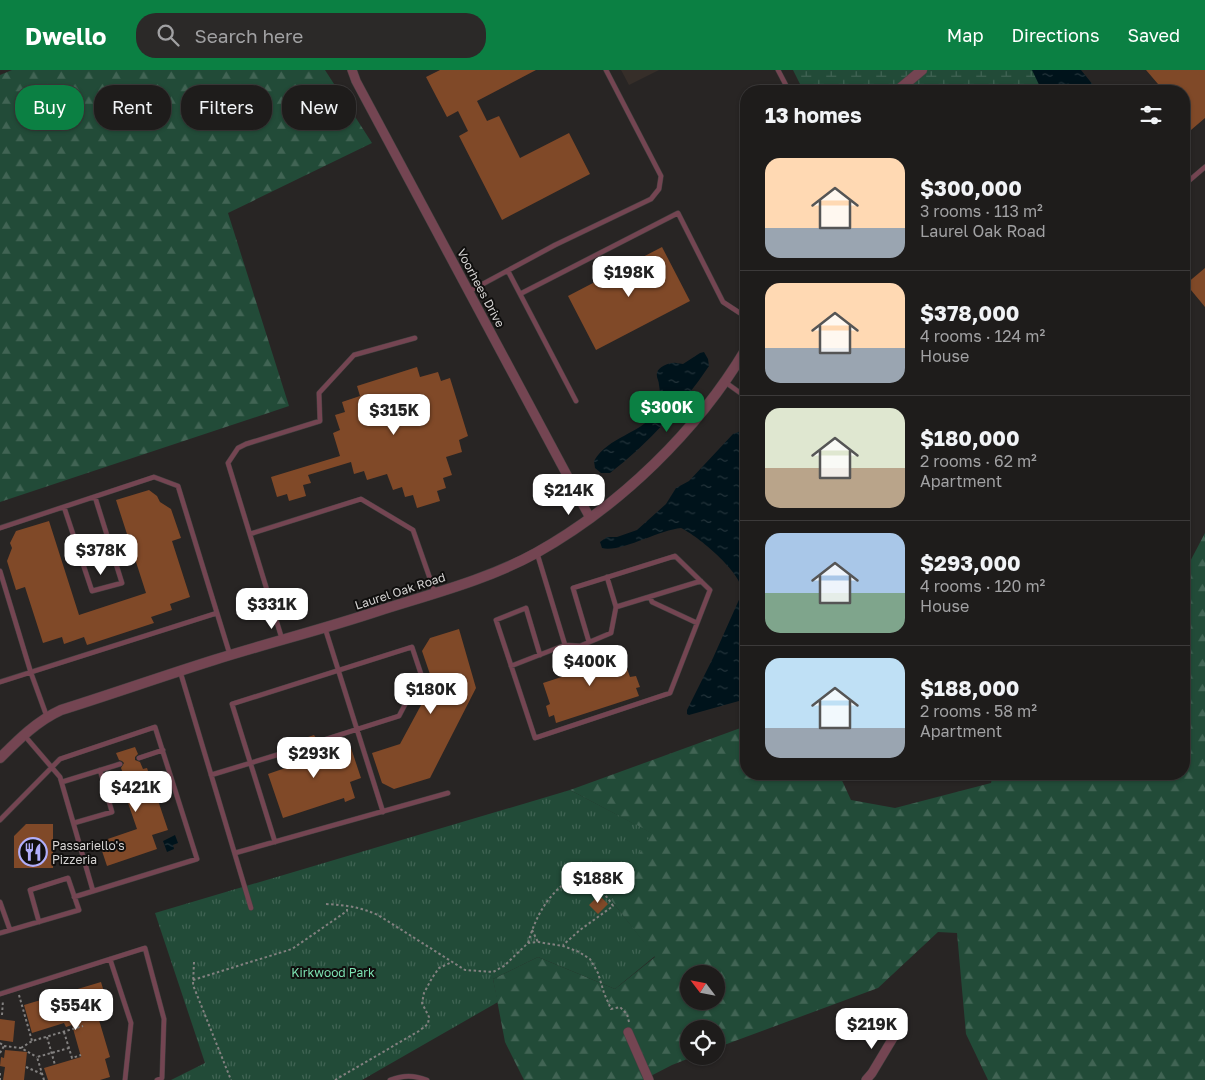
<!DOCTYPE html>
<meta charset="utf-8">
<style>
:root{--surface:#1e1c1b;--page:#2b2928;--text:#f1f3f6;--muted:#a1a1a3;--line:#3c3a3a;--accent:#0b8043}
body{margin:0;font-family:"Golos Text",sans-serif;background:var(--page);color:var(--text);height:100vh;display:flex;flex-direction:column;font-size:19px;white-space:nowrap}
*{box-sizing:border-box;margin:0}
p{font-size:16px;color:var(--muted)}
.icon{flex:none;width:28px;height:28px;fill:none;stroke:currentColor;stroke-width:2;stroke-linecap:round;stroke-linejoin:round}
.map{position:relative;flex:1;overflow:hidden}
.drawer{position:absolute;left:740px;top:15px;width:450px;height:695px;display:flex;flex-direction:column;background:var(--surface);border-radius:20px;box-shadow:0 1px 4px #0004,0 0 0 1px var(--line)}
.drawer>*{flex:none}
.banner{position:absolute;left:15px;top:15px;width:475px;height:45px;display:flex;gap:10px}
.needle{width:32px;rotate:302deg}
.fabs{position:absolute;left:680px;top:895px;display:grid;gap:10px}
.fabs a{display:grid;place-items:center;width:45px;height:45px;border-radius:50%;background:var(--surface);box-shadow:0 1px 4px #0004,0 0 0 1px var(--line);font-size:25px}
.price{position:absolute;translate:-50% -42px;padding:0 11px;border-radius:10px;background:#fff;color:#222;font-size:16px;line-height:32px;filter:drop-shadow(0 1px 2px #0008)}
.price::after{content:'';position:absolute;left:50%;top:30px;width:15px;height:11px;margin-left:-8px;background:inherit;clip-path:polygon(0 0,100% 0,50% 100%)}
.price.active{background:var(--accent);color:#fff}
ul{padding:0;list-style:none}
li{display:flex;align-items:center;gap:15px;height:125px;padding:0 25px}
li+li{border-top:1px solid var(--line)}
li span{display:grid;place-items:center;flex:none;width:140px;height:100px;border-radius:15px;color:#555}
li>.icon{margin-inline-start:auto}
span .icon{width:60px;height:60px;fill:#fffc;stroke-width:1}
li b{font-size:21px}
h2{display:flex;justify-content:space-between;align-items:center;height:60px;padding:0 25px;font-size:21px}
.tag{padding:0 18px;border-radius:20px;background:var(--surface);box-shadow:0 1px 4px #0004,0 0 0 1px var(--line);font-size:18px;line-height:45px}
.tag.active{background:var(--accent);color:#fff}
header{display:flex;align-items:center;gap:30px;box-sizing:border-box;height:70px;padding:0 25px;background:var(--accent);color:#fff}
header strong{font-size:24px}
nav{display:flex;gap:28px;margin-inline-start:auto;font-size:18px}
.search{width:350px;height:45px;background:var(--page);display:flex;align-items:center;gap:12px;box-sizing:border-box;padding:0 18px;border-radius:20px;color:var(--muted);font-size:19px}
.map>svg:first-child{display:block}
.built{fill:#362e29}
.forest{fill:url(#forest-firs);fill-rule:evenodd}
.wetland{fill:url(#wetland-marsh)}
.park{fill:url(#park-tufts)}
.water{fill:url(#water-ripples)}
.building{fill:#804928}
.lines{fill:none;stroke-linecap:round;stroke-linejoin:round}
.service-casing{stroke:#444140;stroke-width:5.5}
.minor-casing{stroke:#444140;stroke-width:10}
.tertiary-casing{stroke:#444140;stroke-width:11}
.path{stroke:#838180;stroke-width:2;stroke-dasharray:2.5 2.5;stroke-linecap:butt}
.service{stroke:#744552;stroke-width:4.5}
.minor{stroke:#744552;stroke-width:9}
.tertiary{stroke:#744552;stroke-width:10}
.labels{text-anchor:middle;dominant-baseline:central;stroke-width:4;stroke-linejoin:round;paint-order:stroke}
.street-label{font-size:12px;fill:#d6d4d3;stroke:#100f0e}
.poi-label{font-size:12px;fill:#d6d4d3;stroke:#100f0e;text-anchor:start}
.park-label{font-size:12px;fill:#7ee3b3;stroke:#100f0e}
</style>
<header>
<strong>Dwello</strong>
<div class="search"><svg class="icon" aria-label="search" viewBox="0 0 24 24"><circle cx="10" cy="10" r="6"/><path d="M15 15l6 6"/></svg>Search here</div>
<nav><a>Map</a><a>Directions</a><a>Saved</a></nav>
</header>
<div class="map">
<svg width="1205" height="1010" viewBox="0 0 1205 1010">
<defs>
<pattern id="forest-firs" width="22" height="20" patternUnits="userSpaceOnUse" patternTransform="scale(1.25)"><rect width="22" height="20" fill="#224b38"/><path d="M5 1l3.5 6h-7zM16 11l3.5 6h-7z" fill="#416454"/></pattern>
<pattern id="wetland-marsh" width="20" height="14" patternUnits="userSpaceOnUse" patternTransform="scale(1.25)"><rect width="20" height="14" fill="#224b38"/><path d="M1 5h8M5 5V1M11 12h8M15 12V8" fill="none" stroke="#416454"/></pattern>
<pattern id="park-tufts" width="24" height="20" patternUnits="userSpaceOnUse" patternTransform="scale(1.25)"><rect width="24" height="20" fill="#224b38"/><path d="M3 7l-1-3M5 7V3M7 7l1-3M15 17l-1-3M17 17v-4M19 17l1-3" fill="none" stroke="#416454"/></pattern>
<pattern id="water-ripples" width="26" height="14" patternUnits="userSpaceOnUse" patternTransform="scale(1.25)"><rect width="26" height="14" fill="#00131b"/><path d="M2 4q2-2 4 0t4 0M15 11q2-2 4 0t4 0" fill="none" stroke="#24343b"/></pattern>
</defs>
<rect width="100%" height="100%" fill="#282524"/>
<!-- built -->
<path class="built" d="M 621,0 L 659,0 L 629,15 Z"/>
<!-- forest -->
<path class="forest" d="M 12,0 L 325,0 L 372,73 L 228,143 L 289,336 L 0,432 L 0,5 Z
M 1205,463 L 1205,1010 L 988,1010 L 966,964 L 957,863 L 938,862 L 878,918 L 716,978 L 716,959 L 689,959 L 689,986 L 695,986 L 672,995 L 643,1010 L 524,1010 L 505,972 L 493,909 L 538,887 L 615,919 L 655,887 L 611,830 L 651,763 L 570,720 L 746,656 L 746,704 L 839,704 L 851,730 L 895,738 L 991,713 L 993,704 L 1184,704 L 1184,503 ZM 689,904 L 716,904 L 716,931 L 689,931 Z"/>
<!-- wetland -->
<path class="wetland" d="M 793,0 L 1044,0 L 1052,21 L 807,21 L 801,16 Z"/>
<!-- park -->
<path class="park" d="M 570,720 L 652,763 L 611,830 L 655,886 L 615,919 L 538,887 L 493,909 L 498,932 L 362,1010 L 171,1010 L 205,993 L 155,843 Z"/>
<!-- water -->
<path class="water" d="M 1032,0 L 1081,0 L 1098,21 L 1042,21 Z
M 704,282 L 708,289 L 709,296 C 682,336 648,374 610,403 L 601,403 L 595,398 L 594,391 C 609,366 640,364 654,344 C 659,335 661,325 659,315 C 659,310 656,308 657,303 C 658,297 670,292 676,293 C 678,293 681,294 683,294 L 700,283 Z
M 746,359 L 746,629 L 689,645 L 687,644 L 687,640 L 713,588 L 742,523 C 744,504 698,466 681,458 C 659,460 620,483 602,478 L 600,472 L 607,467 L 617,467 L 637,460 L 666,434 L 676,418 L 689,411 L 733,364 Z
M 175,765 L 178,773 L 173,775 L 174,779 L 167,782 L 163,771 Z"/>
<!-- building -->
<path class="building" d="M 440,0 L 536,0 L 477,31 L 487,51 L 499,46 L 520,88 L 569,63 L 590,104 L 502,150 L 459,66 L 468,61 L 458,41 L 447,47 L 426,7 Z
M 1146,0 L 1205,0 L 1205,48 L 1184,66 L 1184,21 L 1164,21 Z
M 662,177 L 690,231 L 596,280 L 568,226 Z
M 1205,198 L 1205,237 L 1186,214 Z
M 417,297 L 420,307 L 438,302 L 441,311 L 450,308 L 468,366 L 459,370 L 462,382 L 446,387 L 452,405 L 443,408 L 446,418 L 437,421 L 440,431 L 417,438 L 413,425 L 405,427 L 402,417 L 393,420 L 387,404 L 367,410 L 364,401 L 354,404 L 351,392 L 308,405 L 311,413 L 303,415 L 306,426 L 289,431 L 287,424 L 277,427 L 271,407 L 340,386 L 333,363 L 340,360 L 335,345 L 345,342 L 342,332 L 360,326 L 357,316 Z
M 149,420 L 157,426 L 160,432 L 171,439 L 181,468 L 172,471 L 190,527 L 170,534 L 172,540 L 151,547 L 154,553 L 87,575 L 84,567 L 64,574 L 62,567 L 43,573 L 25,517 L 16,520 L 7,491 L 12,478 L 10,473 L 16,461 L 49,451 L 79,545 L 146,523 L 116,430 Z
M 459,559 L 476,618 L 430,708 L 394,719 L 382,713 L 372,683 L 400,674 L 433,613 L 422,581 L 430,568 Z
M 600,578 L 605,593 L 623,587 L 630,607 L 636,606 L 640,617 L 636,618 L 639,626 L 556,653 L 554,645 L 549,647 L 546,636 L 550,634 L 543,613 L 580,601 L 575,586 Z
M 314,665 L 316,668 L 313,671 L 313,674 L 318,676 L 322,688 L 351,678 L 361,708 L 350,712 L 355,728 L 345,732 L 344,728 L 283,748 L 268,704 L 297,694 L 294,684 L 297,681 L 297,678 L 291,676 L 290,673 Z
M 135,677 L 138,684 L 135,687 L 135,690 L 140,692 L 143,699 L 147,698 L 168,760 L 152,765 L 157,779 L 107,796 L 99,772 L 137,759 L 119,707 L 124,706 L 121,698 L 124,693 L 122,691 L 119,690 L 116,683 Z
M 26,754 L 53,754 L 53,798 L 14,798 L 14,766 Z
M 599,825 L 608,834 L 598,844 L 589,835 Z
M 101,912 L 111,946 L 99,950 L 110,987 L 105,989 L 110,1007 L 100,1010 L 48,1010 L 44,998 L 81,987 L 72,955 L 66,957 L 64,953 L 32,963 L 24,935 Z
M 0,949 L 15,951 L 13,972 L 0,970 Z
M 5,980 L 27,982 L 24,1010 L 3,1010 L 5,997 L 0,996 L 1,987 L 4,988 Z"/>
<g class="lines">
<defs>
<path id="service" d="M 778,0 L 789,21
M 1184,115 L 1205,97
M 508,201 L 576,331
M 468,222 L 555,175 L 651,129 L 659,119 L 661,106 L 606,0
M 520,224 L 678,143 L 723,232 L 746,247
M 725,312 L 746,327
M 64,437 L 92,521 L 122,513 L 95,427
M 0,458 L 154,407 L 178,416 L 217,543 L 0,612
M 250,464 L 361,429 L 413,460 L 435,523
M 537,483 L 565,575
M 0,501 L 31,603 L 47,647
M 607,507 L 616,537
M 650,527 L 652,532 L 697,553
M 217,543 L 230,585
M 325,558 L 383,742
M 282,569 L 228,393 L 238,378 L 246,374 L 320,351 L 319,323 L 354,285 L 415,268
M 540,585 L 526,538 L 496,550 L 535,668 L 670,623 L 710,520 L 675,486 L 573,518 L 589,572
M 511,596 L 565,575 L 580,576 L 611,563 L 616,537 L 701,511
M 180,601 L 251,838
M 24,665 L 60,707 L 93,821
M 139,688 L 163,680
M 211,705 L 293,680
M 62,712 L 120,694
M 0,750 L 60,689 L 155,657 L 197,789 L 74,827
M 74,753 L 112,742 L 100,700
M 275,772 L 232,634 L 412,577 L 421,604 L 399,646 L 317,672
M 235,783 L 448,723
M 0,832 L 10,860
M 0,863 L 79,840 L 68,808 L 30,820 L 39,852
M 110,889 L 131,953 L 125,1010
M 0,924 L 145,878 L 164,949 L 162,1008 L 157,1010
M 390,1010 C 404,1005 413,1005 427,1010"/>
<path id="minor" d="M 352,0 L 356,11 L 590,448
M 628,962 L 649,1010
M 866,1010 L 872,1003 L 896,963"/>
<path id="tertiary" d="M 897,21 L 922,0
M 0,688 C 19,669 37,651 61,640 C 112,624 163,606 214,590 C 268,573 324,559 378,541 C 431,524 487,510 536,483 C 620,436 697,361 746,279"/>
</defs>
<!-- service casing -->
<use href="#service" class="service-casing"/>
<!-- minor casing -->
<use href="#minor" class="minor-casing"/>
<!-- tertiary casing -->
<use href="#tertiary" class="tertiary-casing"/>
<!-- path -->
<path class="path" d="M 326,834 C 345,835 360,837 378,845 L 465,900 L 493,902 L 504,896 L 528,873 L 538,872 L 563,876 L 579,882 L 590,889 L 598,903 L 604,923 L 611,939 L 620,937 L 627,944 L 629,952
M 532,860 L 538,872
M 528,873 C 536,845 549,822 574,807 C 592,811 604,821 613,836 L 580,860 L 563,875
M 194,892 L 193,915 L 231,1010
M 193,910 L 292,879 L 347,841 L 347,836
M 19,925 L 32,971
M 2,945 L 3,930
M 64,962 L 72,988 L 81,985
M 47,967 L 55,995
M 0,973 L 4,976 L 21,978 L 37,987
M 21,978 L 32,971 L 83,956
M 0,983 L 4,976
M 26,997 L 42,1004
M 0,1003 L 0,1010
M 44,1010 L 37,987 L 69,978
M 335,1010 L 419,961 L 428,954 L 429,947 L 422,933 L 424,923 L 432,908 L 439,898 L 452,892"/>
<!-- service -->
<use href="#service" class="service"/>
<!-- minor -->
<use href="#minor" class="minor"/>
<!-- tertiary -->
<use href="#tertiary" class="tertiary"/>
</g>
<!-- icons -->
<defs>
<symbol id="restaurant-ring" viewBox="-11 -11 22 22"><circle r="9.5" fill="#100f0e" stroke="#b0aefa" stroke-width="1.5"/><path d="M-5-6h1v4h1v-4h1v4h1v-4h1v5L-1.5 .5V6h-2V.5L-5-1ZM5-6V6H3V1.5H1.5Q1.5-4 5-6Z" fill="#b0aefa"/></symbol>
</defs>
<g fill-rule="evenodd">
<use href="#restaurant-ring" x="17" y="766" width="32" height="32"/>
</g>
<g class="labels">
<!-- street labels -->
<g class="street-label">
<text transform="translate(481 218) rotate(62)">Voorhees Drive</text>
<text transform="translate(400 521) rotate(-18)">Laurel Oak Road</text>
</g>
<!-- poi labels -->
<g class="poi-label">
<text x="52" y="775">Passariello's<tspan x="52" dy="14">Pizzeria</tspan></text>
</g>
<!-- park labels -->
<g class="park-label">
<text x="333" y="902">Kirkwood Park</text>
</g>
</g>
</svg>
<div class="fabs">
<a><svg class="needle" viewBox="-14 -14 28 28"><path d="M0-13l5 13h-10z" fill="#e53935"/><path d="M0 13l5-13h-10z" fill="#a1a1a3"/></svg></a>
<a><svg class="icon" aria-label="locate" viewBox="0 0 24 24"><circle cx="12" cy="12" r="6"/><path d="M12 2v4M12 18v4M2 12h4M18 12h4"/></svg></a>
</div>
<b class="price" style="left:629px;top:228px">$198K</b>
<b class="price active" style="left:667px;top:363px">$300K</b>
<b class="price" style="left:394px;top:366px">$315K</b>
<b class="price" style="left:569px;top:446px">$214K</b>
<b class="price" style="left:101px;top:506px">$378K</b>
<b class="price" style="left:272px;top:560px">$331K</b>
<b class="price" style="left:590px;top:617px">$400K</b>
<b class="price" style="left:431px;top:645px">$180K</b>
<b class="price" style="left:314px;top:709px">$293K</b>
<b class="price" style="left:136px;top:743px">$421K</b>
<b class="price" style="left:598px;top:834px">$188K</b>
<b class="price" style="left:76px;top:961px">$554K</b>
<b class="price" style="left:872px;top:980px">$219K</b>
<div class="banner">
<a class="tag active">Buy</a>
<a class="tag">Rent</a>
<a class="tag">Filters</a>
<a class="tag">New</a>
</div>
<section class="drawer">
<h2>13 homes<svg class="icon" aria-label="filters" viewBox="0 0 24 24"><path d="M4 7h16M4 17h16"/><circle cx="9" cy="7" r="2"/><circle cx="15" cy="17" r="2"/></svg></h2>
<ul>
<li><span style="background:linear-gradient(#ffd9b3 70%,#9aa5b1 0)"><svg class="icon" aria-label="home" viewBox="0 0 24 24"><path d="M3 11l9-7 9 7M6 9v11h12V9"/></svg></span><div><b>$300,000</b><p>3 rooms · 113 m²</p><p>Laurel Oak Road</p></div></li>
<li><span style="background:linear-gradient(#ffd9b3 65%,#9aa5b1 0)"><svg class="icon" aria-label="home" viewBox="0 0 24 24"><path d="M3 11l9-7 9 7M6 9v11h12V9"/></svg></span><div><b>$378,000</b><p>4 rooms · 124 m²</p><p>House</p></div></li>
<li><span style="background:linear-gradient(#dfe7d0 60%,#b9a48a 0)"><svg class="icon" aria-label="home" viewBox="0 0 24 24"><path d="M3 11l9-7 9 7M6 9v11h12V9"/></svg></span><div><b>$180,000</b><p>2 rooms · 62 m²</p><p>Apartment</p></div></li>
<li><span style="background:linear-gradient(#a9c7e8 60%,#7fa58c 0)"><svg class="icon" aria-label="home" viewBox="0 0 24 24"><path d="M3 11l9-7 9 7M6 9v11h12V9"/></svg></span><div><b>$293,000</b><p>4 rooms · 120 m²</p><p>House</p></div></li>
<li><span style="background:linear-gradient(#bfe0f5 70%,#9aa5b1 0)"><svg class="icon" aria-label="home" viewBox="0 0 24 24"><path d="M3 11l9-7 9 7M6 9v11h12V9"/></svg></span><div><b>$188,000</b><p>2 rooms · 58 m²</p><p>Apartment</p></div></li>
</ul>
</section>
</div>
